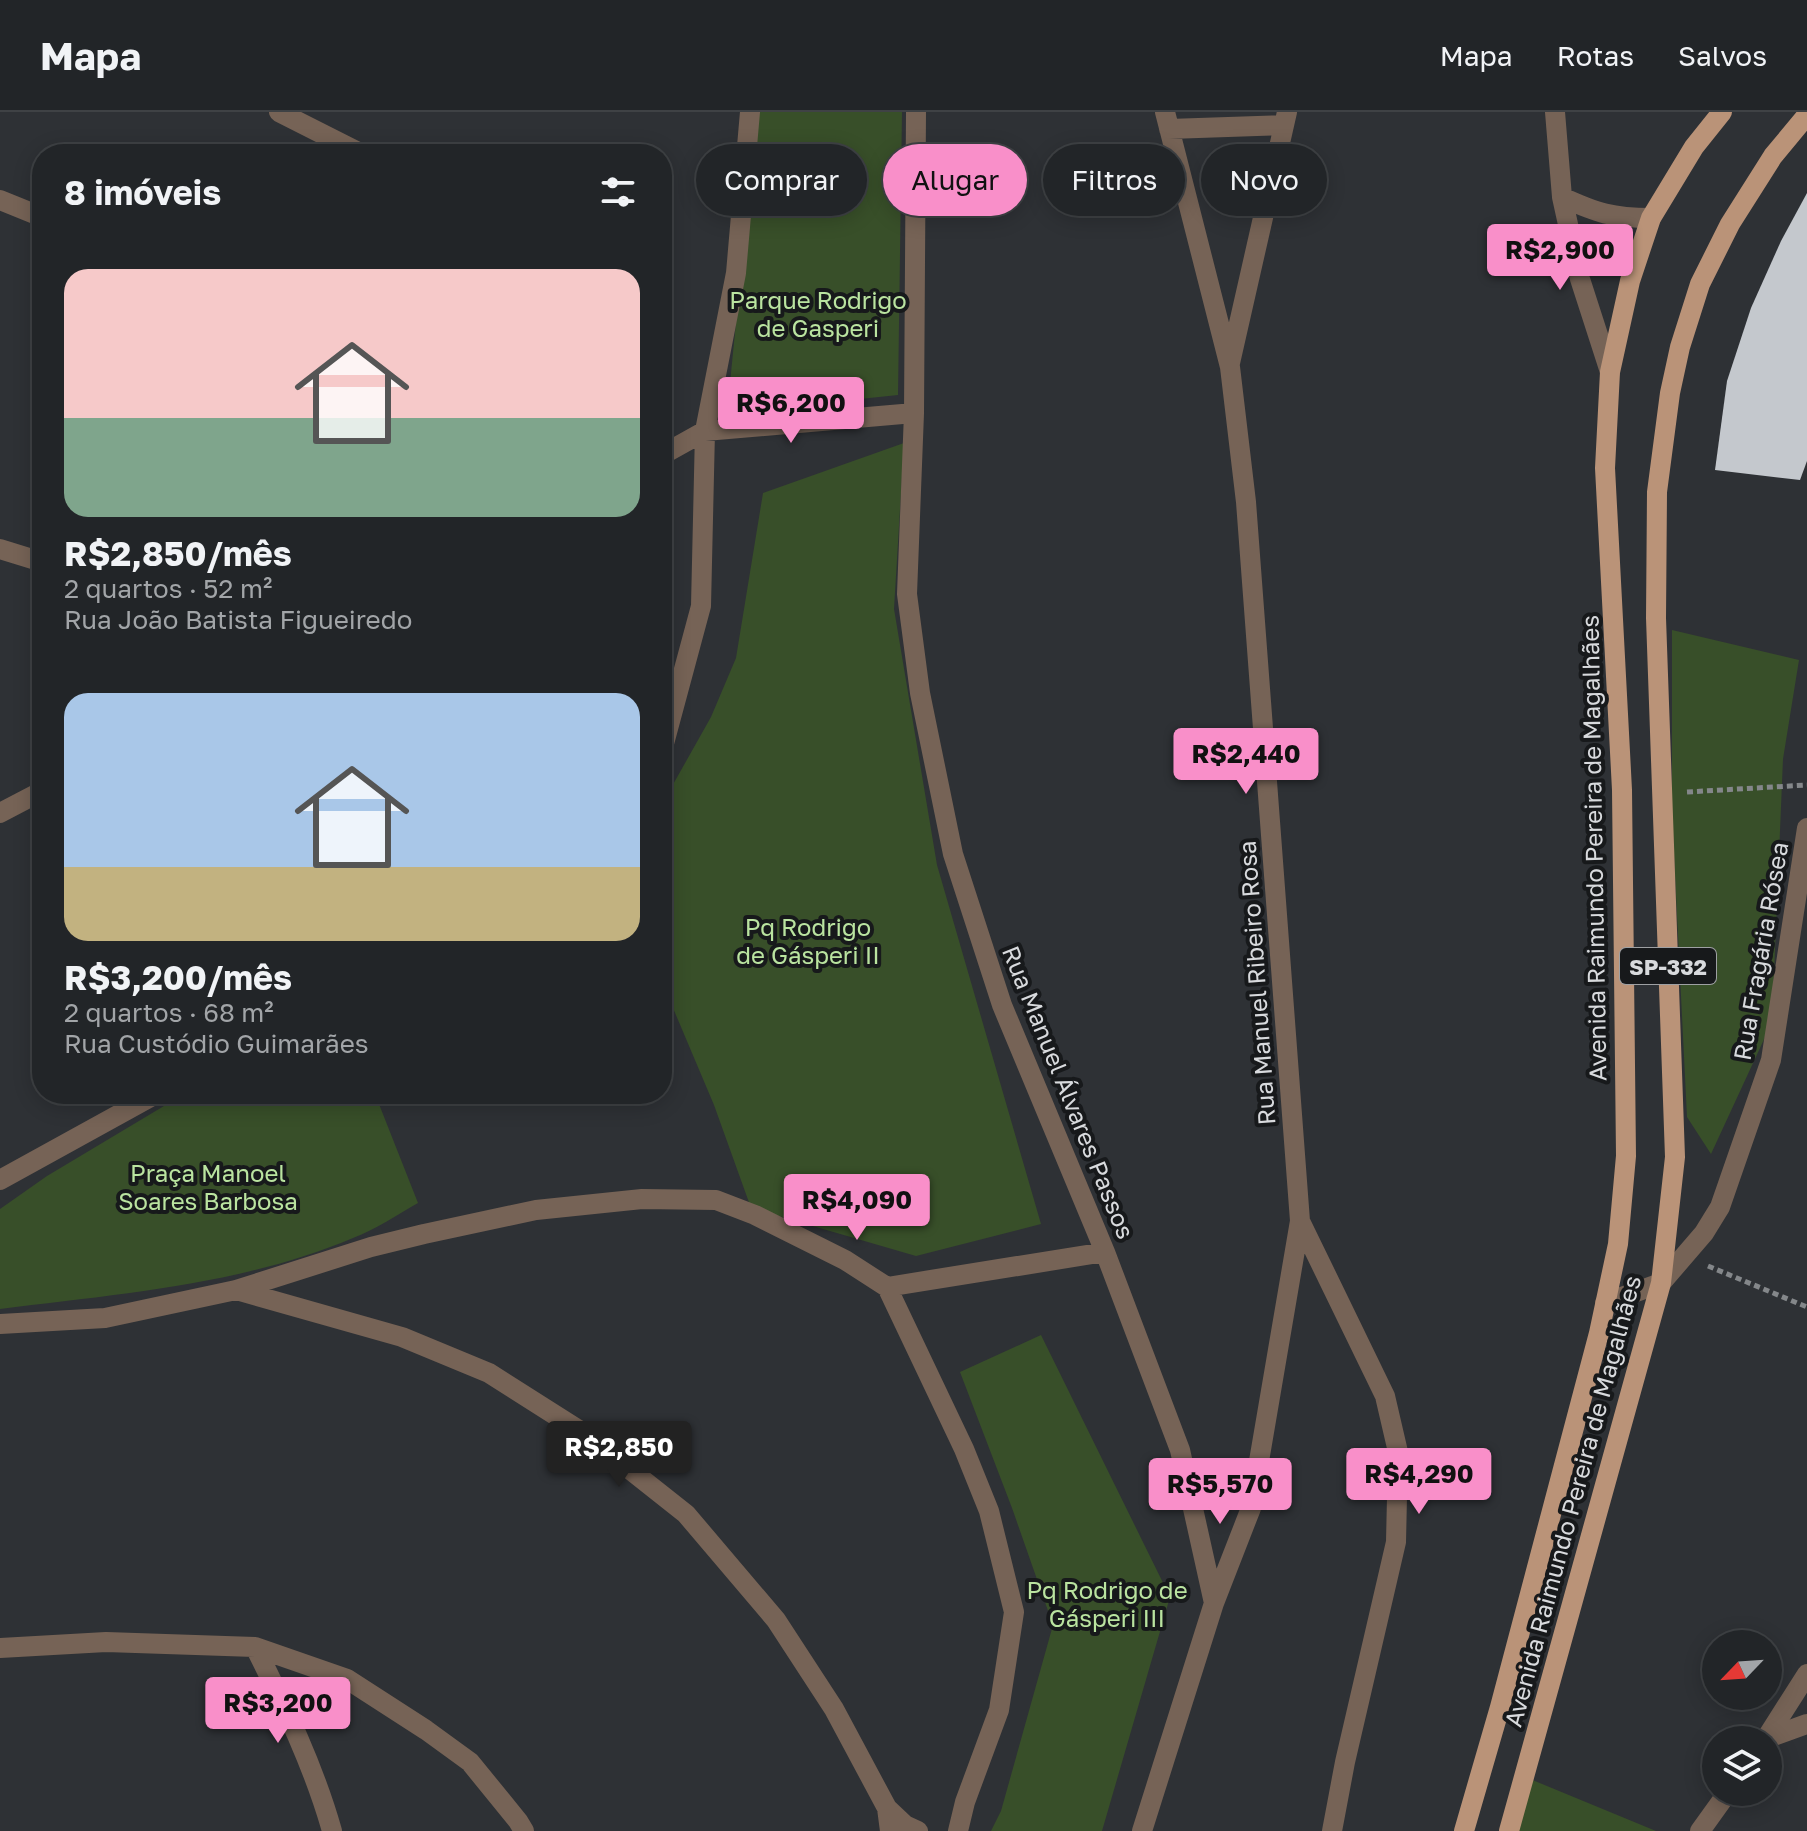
<!DOCTYPE html>
<html lang="pt">
<meta charset="utf-8">
<style>
:root{--surface:#222528;--page:#2e3134;--text:#f1f3f6;--muted:#a2a5a8;--line:#3f4245;--accent:#f98fc9}
body{margin:0;font-family:"Golos Text",sans-serif;background:var(--page);color:var(--text);height:100vh;display:flex;flex-direction:column;font-size:30px;white-space:nowrap}
*{box-sizing:border-box;margin:0}
p{font-size:26px;color:var(--muted)}
.icon{flex:none;width:44px;height:44px;fill:none;stroke:currentColor;stroke-width:2;stroke-linecap:round;stroke-linejoin:round}
.map{position:relative;flex:1;overflow:hidden}
.sheet{position:absolute;left:32px;top:32px;width:640px;height:960px;display:flex;flex-direction:column;background:var(--surface);border-radius:32px;box-shadow:0 4px 20px #0003,0 0 0 2px var(--line)}
.sheet>*{flex:none}
.guide{position:absolute;left:696px;top:32px;width:760px;height:72px;display:flex;gap:16px}
.needle{width:52px;rotate:245deg}
.buttons{position:absolute;left:1702px;top:1518px;display:grid;gap:16px}
.buttons a{display:grid;place-items:center;width:80px;height:80px;border-radius:50%;background:var(--surface);box-shadow:0 4px 20px #0003,0 0 0 2px var(--line);font-size:40px}
.price{position:absolute;translate:-50% -68px;padding:0 18px;border-radius:8px;background:var(--accent);color:#111;font-size:26px;line-height:52px;filter:drop-shadow(0 2px 4px #0008)}
.price::after{content:'';position:absolute;left:50%;top:48px;width:24px;height:18px;margin-left:-12px;background:inherit;clip-path:polygon(0 0,100% 0,50% 100%)}
.price.on{background:#222;color:#fff}
ul{padding:0;list-style:none}
li{display:grid;align-content:center;gap:16px;height:424px;padding:0 32px}
li span{display:grid;place-items:center;height:248px;border-radius:24px;color:#555}
li>.icon{margin-inline-start:auto}
span .icon{width:144px;height:144px;fill:#fffc;stroke-width:1}
li b{font-size:34px}
h2{display:flex;justify-content:space-between;align-items:center;height:96px;padding:0 32px;font-size:34px}
.chip{padding:0 28px;border-radius:36px;background:var(--surface);box-shadow:0 4px 20px #0003,0 0 0 2px var(--line);font-size:28px;line-height:72px}
.chip.on{background:var(--accent);color:#111}
header{display:flex;align-items:center;gap:48px;box-sizing:border-box;height:112px;padding:0 40px;background:var(--surface);border-bottom:2px solid var(--line)}
header strong{font-size:38px}
nav{display:flex;gap:44px;margin-inline-start:auto;font-size:28px}
.map>svg:first-child{display:block}
.green{fill:#384f29}
.building{fill:#c4c8cd}
.lines{fill:none;stroke-linecap:round;stroke-linejoin:round}
.path{stroke:#84878a;stroke-width:5;stroke-dasharray:6 4;stroke-linecap:butt}
.minor{stroke:#766356;stroke-width:20}
.major{stroke:#ba9378;stroke-width:20}
.labels{text-anchor:middle;dominant-baseline:central;stroke-width:8;stroke-linejoin:round;paint-order:stroke}
.shield{fill:#17191b;stroke:#9ea0a3;stroke-width:2}
.shield-label{font-size:22px;font-weight:bold;fill:#d8dadd}
.park-label{font-size:24px;fill:#bae4a0;stroke:#17191b}
.street-label{font-size:24px;fill:#d8dadd;stroke:#17191b}
</style>
<header>
<strong>Mapa</strong>
<nav><a>Mapa</a><a>Rotas</a><a>Salvos</a></nav>
</header>
<div class="map">
<svg width="1807" height="1719" viewBox="0 0 1807 1719">
<rect width="100%" height="100%" fill="#2e3135"/>
<!-- green -->
<path class="green" d="M 757,0 L 902,0 L 898,283 L 727,301 Z
M 904,331 L 894,497 L 937,753 L 1041,1112 L 916,1144 L 751,1096 L 714,993 L 662,870 L 662,692 L 711,605 L 736,546 L 763,381 Z
M 1672,518 L 1799,548 L 1783,647 L 1772,910 L 1711,1042 L 1687,1005 L 1672,702 Z
M 184,982 L 375,982 L 418,1091 C 397,1103 376,1117 353,1126 C 242,1173 118,1182 0,1197 L 0,1097 L 47,1064 Z
M 1041,1223 L 1170,1485 L 1102,1719 L 991,1719 L 1001,1699 L 1053,1513 L 1012,1396 L 960,1260 Z
M 1530,1667 L 1656,1719 L 1512,1719 Z"/>
<!-- building -->
<path class="building" d="M 1807,81 L 1807,349 L 1800,368 L 1715,358 L 1727,269 L 1751,196 L 1781,129 Z"/>
<g class="lines">
<!-- path -->
<path class="path" d="M 1687,680 L 1807,673
M 1708,1154 L 1807,1195"/>
<!-- minor -->
<path class="minor" d="M 279,0 L 362,42
M 916,0 L 914,301 L 907,482 L 920,581 L 953,742 L 1002,893 L 1105,1140 L 1180,1338 L 1214,1491
M 1165,0 L 1230,255 L 1246,390 L 1300,1109 L 1385,1284 L 1398,1340 L 1396,1430 L 1345,1650 L 1332,1719
M 1555,0 L 1562,85 L 1580,167 L 1610,260
M 1169,17 L 1284,13
M 1562,85 C 1597,101 1612,106 1651,106
M 0,88 L 42,105
M 1230,251 L 1287,0
M 662,343 L 705,319 L 914,301
M 0,437 L 42,450
M 662,639 L 701,494 L 705,319 L 736,161 L 750,0
M 0,701 L 42,679
M 0,1068 L 156,982
M 887,1175 L 1105,1140
M 236,1178 L 402,1225 L 489,1261 L 585,1322 L 686,1402 L 776,1508 L 834,1597 L 887,1696 L 890,1719
M 1605,1191 L 1661,1171 L 1704,1121 L 1720,1095 L 1771,948 L 1807,716
M 0,1212 L 105,1206 L 236,1178 L 371,1135 L 424,1122 L 536,1098 L 642,1087 L 716,1088 L 755,1103 L 845,1148 L 887,1175 L 964,1337 L 989,1399 L 1014,1500 L 999,1598 L 965,1690 L 958,1719
M 255,1535 C 285,1595 314,1655 332,1719
M 0,1536 L 106,1530 L 255,1535 L 347,1567 L 426,1618 L 470,1650 L 518,1709 L 524,1719
M 1765,1627 L 1807,1612
M 1765,1628 L 1807,1562
M 887,1696 L 905,1713 L 918,1719
M 1142,1719 L 1214,1491 L 1251,1396 L 1300,1109
M 1700,1719 L 1728,1680"/>
<!-- major -->
<path class="major" d="M 1464,1719 L 1500,1595 L 1599,1221 L 1618,1132 L 1626,1044 L 1622,678 L 1605,356 L 1610,260 L 1630,169 L 1651,106 L 1694,35 L 1722,0
M 1509,1719 L 1661,1171 L 1675,1045 L 1656,506 L 1657,380 L 1670,281 L 1680,235 L 1700,172 L 1730,112 L 1773,44 L 1807,3"/>
</g>
<g class="labels">
<!-- shield labels -->
<rect class="shield" x="1620" y="836" width="96" height="36" rx="6"/>
<g class="shield-label">
<text x="1668" y="854">SP-332</text>
</g>
<!-- park labels -->
<g class="park-label">
<text x="818" y="187">Parque Rodrigo<tspan x="818" dy="28">de Gasperi</tspan></text>
<text x="808" y="814">Pq Rodrigo<tspan x="808" dy="28">de Gásperi II</tspan></text>
<text x="208" y="1060">Praça Manoel<tspan x="208" dy="28">Soares Barbosa</tspan></text>
<text x="1107" y="1477">Pq Rodrigo de<tspan x="1107" dy="28">Gásperi III</tspan></text>
</g>
<!-- street labels -->
<g class="street-label">
<text transform="translate(1593 736) rotate(-91)">Avenida Raimundo Pereira de Magalhães</text>
<text transform="translate(1760 839) rotate(-80)">Rua Fragária Rósea</text>
<text transform="translate(1256 871) rotate(-94)">Rua Manuel Ribeiro Rosa</text>
<text transform="translate(1069 980) rotate(68)">Rua Manuel Álvares Passos</text>
<text transform="translate(1572 1389) rotate(-75)">Avenida Raimundo Pereira de Magalhães</text>
</g>
</g>
</svg>
<div class="buttons">
<a><svg class="needle" viewBox="-14 -14 28 28"><path d="M0-13l5 13h-10z" fill="#e53935"/><path d="M0 13l5-13h-10z" fill="#a2a5a8"/></svg></a>
<a><svg class="icon" aria-label="layers" viewBox="0 0 24 24"><path d="M12 4l9 5-9 5-9-5zM3 14l9 5 9-5"/></svg></a>
</div>
<b class="price" style="left:1560px;top:180px">R$2,900</b>
<b class="price" style="left:791px;top:333px">R$6,200</b>
<b class="price" style="left:1246px;top:684px">R$2,440</b>
<b class="price" style="left:857px;top:1130px">R$4,090</b>
<b class="price on" style="left:619px;top:1377px">R$2,850</b>
<b class="price" style="left:1419px;top:1404px">R$4,290</b>
<b class="price" style="left:1220px;top:1414px">R$5,570</b>
<b class="price" style="left:278px;top:1633px">R$3,200</b>
<div class="guide">
<a class="chip">Comprar</a>
<a class="chip on">Alugar</a>
<a class="chip">Filtros</a>
<a class="chip">Novo</a>
</div>
<section class="sheet">
<h2>8 imóveis<svg class="icon" aria-label="filters" viewBox="0 0 24 24"><path d="M4 7h16M4 17h16"/><circle cx="9" cy="7" r="2"/><circle cx="15" cy="17" r="2"/></svg></h2>
<ul>
<li><span style="background:linear-gradient(#f6c9c9 60%,#7fa58c 0)"><svg class="icon" aria-label="home" viewBox="0 0 24 24"><path d="M3 11l9-7 9 7M6 9v11h12V9"/></svg></span><div><b>R$2,850/mês</b><p>2 quartos · 52 m²</p><p>Rua João Batista Figueiredo</p></div></li>
<li><span style="background:linear-gradient(#a9c7e8 70%,#c2b280 0)"><svg class="icon" aria-label="home" viewBox="0 0 24 24"><path d="M3 11l9-7 9 7M6 9v11h12V9"/></svg></span><div><b>R$3,200/mês</b><p>2 quartos · 68 m²</p><p>Rua Custódio Guimarães</p></div></li>
</ul>
</section>
</div>
